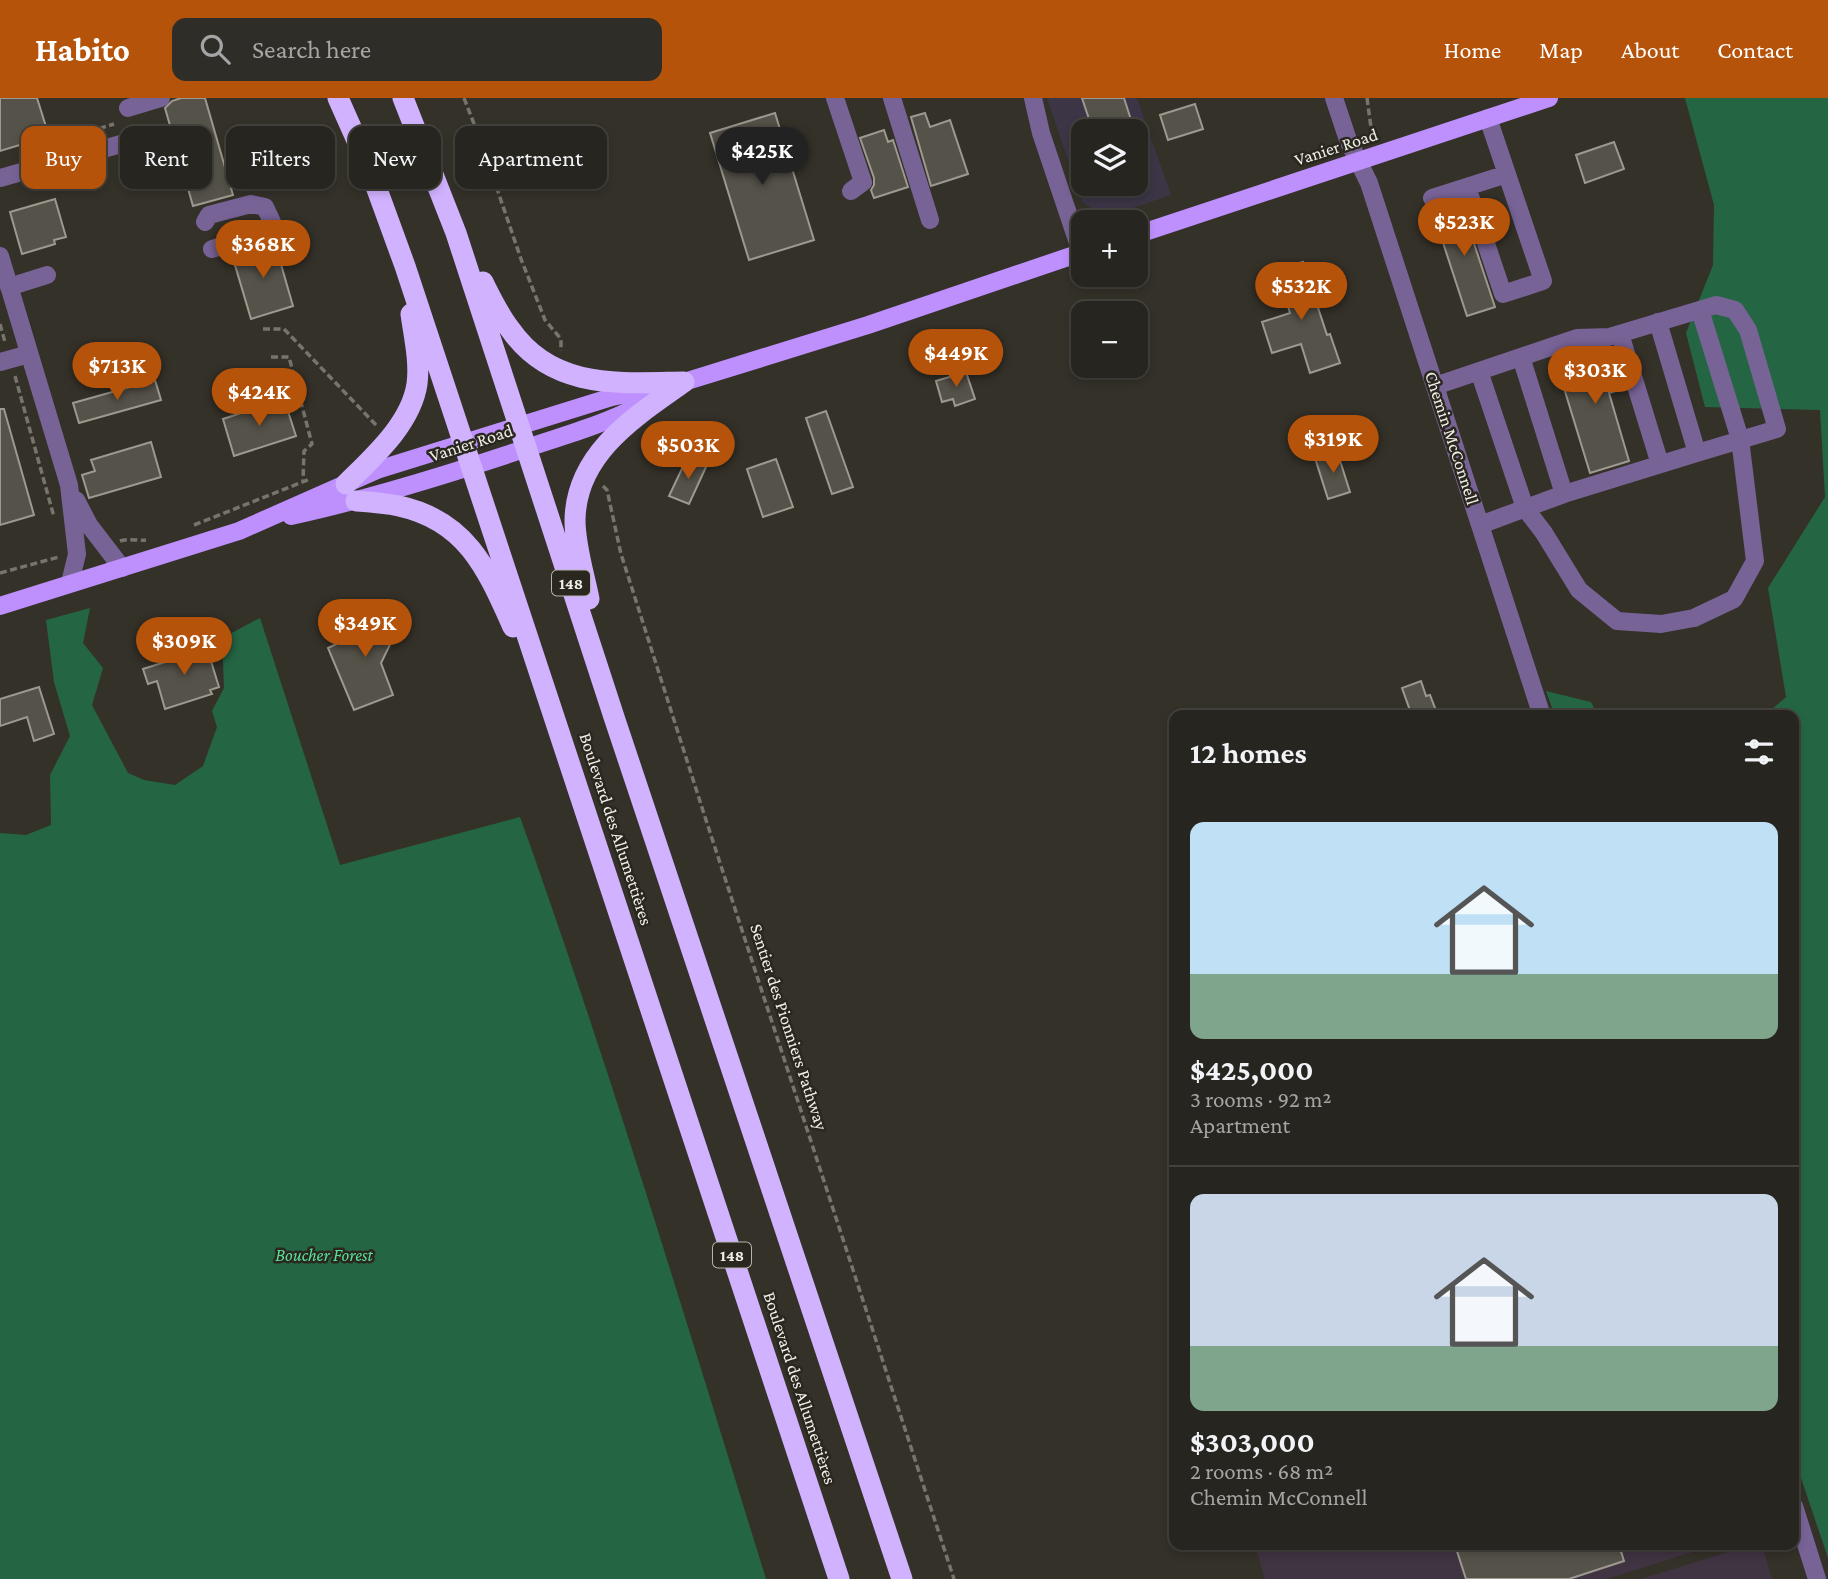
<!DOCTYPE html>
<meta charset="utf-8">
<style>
:root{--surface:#27251f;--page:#2f2d28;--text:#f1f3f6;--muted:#a4a5a4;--line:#43423d;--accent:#b45309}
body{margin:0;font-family:"Crimson Pro",serif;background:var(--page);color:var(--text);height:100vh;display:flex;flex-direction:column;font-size:26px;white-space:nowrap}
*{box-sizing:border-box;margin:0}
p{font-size:23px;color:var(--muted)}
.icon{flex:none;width:38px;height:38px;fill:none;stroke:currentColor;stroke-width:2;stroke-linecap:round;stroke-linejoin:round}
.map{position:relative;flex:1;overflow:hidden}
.side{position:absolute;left:1169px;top:612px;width:630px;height:840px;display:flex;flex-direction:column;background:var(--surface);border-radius:14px;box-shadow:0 4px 10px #0003,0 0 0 2px var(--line)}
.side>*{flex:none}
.hud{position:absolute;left:21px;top:28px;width:665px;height:63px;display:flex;gap:14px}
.buttons{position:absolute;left:1071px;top:21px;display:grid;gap:14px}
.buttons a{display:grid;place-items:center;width:77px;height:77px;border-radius:14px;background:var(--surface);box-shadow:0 4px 10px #0003,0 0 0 2px var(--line);font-size:35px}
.price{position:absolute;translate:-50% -60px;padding:0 16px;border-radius:24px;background:var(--accent);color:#fff;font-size:23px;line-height:46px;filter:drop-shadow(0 2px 4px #0008)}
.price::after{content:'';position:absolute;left:50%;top:42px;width:21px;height:16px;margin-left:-10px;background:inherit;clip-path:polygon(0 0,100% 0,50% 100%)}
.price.active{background:#222;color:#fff}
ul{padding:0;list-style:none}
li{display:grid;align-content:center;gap:14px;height:371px;padding:0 21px}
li+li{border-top:2px solid var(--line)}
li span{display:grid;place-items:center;height:217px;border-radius:14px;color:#555}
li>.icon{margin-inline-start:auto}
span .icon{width:126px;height:126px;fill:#fffc;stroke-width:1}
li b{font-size:30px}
h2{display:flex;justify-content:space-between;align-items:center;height:84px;padding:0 21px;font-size:30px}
.tag{padding:0 24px;border-radius:14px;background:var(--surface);box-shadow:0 4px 10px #0003,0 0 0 2px var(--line);font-size:24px;line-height:63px}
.tag.active{background:var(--accent);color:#fff}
header{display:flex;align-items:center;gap:42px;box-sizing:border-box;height:98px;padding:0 35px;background:var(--accent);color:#fff}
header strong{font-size:33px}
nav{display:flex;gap:38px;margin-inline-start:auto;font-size:24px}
.search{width:490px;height:63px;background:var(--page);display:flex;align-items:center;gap:18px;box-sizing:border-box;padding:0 24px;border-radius:14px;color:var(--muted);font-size:26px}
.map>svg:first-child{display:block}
.industrial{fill:#413442}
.education{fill:#3b3546;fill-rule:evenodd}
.green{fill:#246644}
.building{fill:#555249;stroke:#9d9990;stroke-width:2}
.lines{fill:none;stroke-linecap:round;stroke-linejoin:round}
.path{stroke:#77746d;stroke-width:3.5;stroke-dasharray:7 3.5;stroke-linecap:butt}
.minor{stroke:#786397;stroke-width:18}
.major{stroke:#be90fd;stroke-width:18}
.highway{stroke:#d1b2ff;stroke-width:21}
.labels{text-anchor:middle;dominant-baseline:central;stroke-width:5;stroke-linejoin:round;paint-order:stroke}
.shield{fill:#2a271f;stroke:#b5b3ad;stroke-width:2}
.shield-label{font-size:16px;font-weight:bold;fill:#f1efea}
.street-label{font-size:18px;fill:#f1efea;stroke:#2a271f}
.park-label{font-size:18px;font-style:italic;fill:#58e09b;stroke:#2a271f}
</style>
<header>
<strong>Habito</strong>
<div class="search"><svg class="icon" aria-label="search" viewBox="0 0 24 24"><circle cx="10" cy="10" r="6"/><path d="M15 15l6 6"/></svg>Search here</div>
<nav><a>Home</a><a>Map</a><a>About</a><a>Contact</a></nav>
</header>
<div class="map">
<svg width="1828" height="1481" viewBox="0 0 1828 1481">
<rect width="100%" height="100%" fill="#343129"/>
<!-- industrial -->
<path class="industrial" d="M 1255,1447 L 1715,1447 L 1607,1481 L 1265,1481 Z
M 1751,1447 L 1762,1447 L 1772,1481 L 1641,1481 Z"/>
<!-- education -->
<path class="education" d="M 1047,0 L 1137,0 L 1171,97 L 1107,119 L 1082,104 ZM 1083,33 L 1136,33 L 1136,86 L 1083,86 Z"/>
<!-- green -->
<path class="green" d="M 1685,0 L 1828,0 L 1828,1460 L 1794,1359 L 1794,618 L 1764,618 L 1786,599 L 1768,490 L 1825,399 L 1820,312 L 1705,309 L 1686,235 L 1713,167 L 1714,107 Z
M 90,510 L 83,545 L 103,570 L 92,607 L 128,675 L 144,682 L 175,687 L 203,668 L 217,629 L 212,613 L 224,590 L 222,540 L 260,520 L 340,767 L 520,719 C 610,970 687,1226 766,1481 L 0,1481 L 0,735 L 26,737 L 51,727 L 50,677 L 70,638 L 54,584 L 46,522 Z
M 1546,593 L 1591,604 L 1598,618 L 1555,618 Z"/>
<!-- building -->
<path class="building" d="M 0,0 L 37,0 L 49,38 L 0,53 Z
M 181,0 L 205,0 L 233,97 L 193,108 L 165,10 L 172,3 Z
M 1082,0 L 1124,0 L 1132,25 L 1126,27 L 1128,33 L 1093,33 Z
M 1195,6 L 1203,31 L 1168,42 L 1160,17 Z
M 775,15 L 814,142 L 749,162 L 710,35 Z
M 925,15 L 930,29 L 950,22 L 968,76 L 931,88 L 911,19 Z
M 884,32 L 888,44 L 893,42 L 908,89 L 874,100 L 871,92 L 874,87 L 874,80 L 860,40 Z
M 1614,44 L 1624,71 L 1585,85 L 1576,57 Z
M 55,101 L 66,139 L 54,142 L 55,146 L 22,156 L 10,114 Z
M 1460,103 L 1495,209 L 1467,218 L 1432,111 Z
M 274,142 L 293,208 L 251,221 L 232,157 Z
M 1303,164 L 1327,237 L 1330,236 L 1340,265 L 1310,275 L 1301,246 L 1272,255 L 1262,224 L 1290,215 L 1277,172 Z
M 1612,250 L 1625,290 L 1609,295 L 1629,363 L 1590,375 L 1556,264 L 1602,251 Z
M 966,274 L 975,301 L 955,308 L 953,301 L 942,304 L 936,283 Z
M 155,282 L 161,302 L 79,325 L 73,305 Z
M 284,301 L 296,338 L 234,358 L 223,321 Z
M 0,311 L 4,311 L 34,417 L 0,427 Z
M 826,313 L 853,389 L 832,396 L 806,320 Z
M 151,344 L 161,379 L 89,400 L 82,377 L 95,373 L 91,362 Z
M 1337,353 L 1350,394 L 1328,401 L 1315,360 Z
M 687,360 L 706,369 L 689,406 L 669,398 Z
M 776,361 L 793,409 L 763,419 L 747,371 Z
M 362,510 L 399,528 L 381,565 L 393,597 L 354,612 L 328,550 L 345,542 Z
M 206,547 L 219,589 L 210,592 L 212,596 L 165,611 L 157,583 L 148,586 L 143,571 L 178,560 L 176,556 Z
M 1421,583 L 1426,598 L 1430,597 L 1438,618 L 1412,618 L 1402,590 Z
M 39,589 L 54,636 L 34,643 L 27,619 L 0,628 L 0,601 Z
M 1455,1447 L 1619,1447 L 1624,1463 L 1569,1481 L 1466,1481 Z"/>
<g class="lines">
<!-- path -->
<path class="path" d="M 464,0 L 480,41 L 521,161 L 545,222 L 561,241 L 561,253
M 1367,0 L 1372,37
M 59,43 L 114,26
M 0,226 L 5,244
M 263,231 L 284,231 L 377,328
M 271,259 L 289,259 L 312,346 L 304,353 L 303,383
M 15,278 L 54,419
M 603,388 L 607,392 L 621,456 L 705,719 L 954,1481
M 194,427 L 310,381
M 120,443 C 128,440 137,443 146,442
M 0,475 L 59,459"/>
<!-- minor -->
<path class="minor" d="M 835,0 L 863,84 L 851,93
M 892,0 L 930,122
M 1033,0 L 1041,35 L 1081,154
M 1334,0 L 1348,42 L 1369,85 L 1542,618
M 128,10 L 161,0
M 0,80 L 135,42
M 1467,89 L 1503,196 L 1543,183 L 1488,20
M 1432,100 L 1507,76
M 205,124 L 209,117 L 251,106 L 265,109 L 272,124 L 266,134 L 212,151
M 0,158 L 69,387 L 77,456 L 70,485
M 9,189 L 47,177
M 1620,236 L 1660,366
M 0,264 L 29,256
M 1479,273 L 1525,410 L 1544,435 L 1579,492 L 1617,523 L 1661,526 L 1694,520 L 1734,501 L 1755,463 L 1740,341 L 1700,212
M 1435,288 L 1577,240 L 1609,239 L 1716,207 L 1735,212 L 1748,232 L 1777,331 L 1697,355 L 1658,224
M 1564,396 L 1697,355
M 76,402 L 89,427 L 122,470
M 1480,427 L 1564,396 L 1521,259
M 1794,1408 L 1817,1481"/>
<!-- major -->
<path class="major" d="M 1136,137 L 1549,0
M 291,418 C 369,401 446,377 521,352 C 562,338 603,327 641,307
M 0,508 L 239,433 L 377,372 L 612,299 L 684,284 L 868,227 L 1083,154"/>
<!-- highway -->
<path class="highway" d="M 338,0 L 370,72 L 405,168 L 839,1481
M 403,0 L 456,135 L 615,622 L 902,1481
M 483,184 C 491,200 499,217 510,231 C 552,292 619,285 684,284
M 346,386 C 373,359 411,326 417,286 C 420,263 414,238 411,216
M 356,403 C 370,404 385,405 399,408 C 467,423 487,471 513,529
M 589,501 C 584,476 575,448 575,422 C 576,355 636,318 684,284"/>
</g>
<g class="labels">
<!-- shield labels -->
<g class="shield">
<rect x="552" y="472.5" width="38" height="25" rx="5"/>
<rect x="713" y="1144.5" width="38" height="25" rx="5"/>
</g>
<g class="shield-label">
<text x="571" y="485">148</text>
<text x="732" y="1157">148</text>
</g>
<!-- street labels -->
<g class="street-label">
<text transform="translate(1336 49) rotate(-18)">Vanier Road</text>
<text transform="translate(1452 340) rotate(72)">Chemin McConnell</text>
<text transform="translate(471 345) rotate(-18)">Vanier Road</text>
<text transform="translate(616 731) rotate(72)">Boulevard des Allumettières</text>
<text transform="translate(789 929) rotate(72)">Sentier des Pionniers Pathway</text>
<text transform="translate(800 1290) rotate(72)">Boulevard des Allumettières</text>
</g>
<!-- park labels -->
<g class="park-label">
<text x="324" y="1157">Boucher Forest</text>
</g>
</g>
</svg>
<div class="buttons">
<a><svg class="icon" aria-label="layers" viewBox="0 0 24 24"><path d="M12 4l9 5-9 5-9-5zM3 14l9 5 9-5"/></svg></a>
<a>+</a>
<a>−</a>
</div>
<b class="price active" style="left:762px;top:89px">$425K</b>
<b class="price" style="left:1464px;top:160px">$523K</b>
<b class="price" style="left:263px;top:182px">$368K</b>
<b class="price" style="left:1301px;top:224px">$532K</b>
<b class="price" style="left:956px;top:291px">$449K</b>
<b class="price" style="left:117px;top:304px">$713K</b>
<b class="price" style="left:1595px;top:308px">$303K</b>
<b class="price" style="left:259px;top:330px">$424K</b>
<b class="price" style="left:1333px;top:377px">$319K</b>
<b class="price" style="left:688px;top:383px">$503K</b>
<b class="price" style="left:365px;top:561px">$349K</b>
<b class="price" style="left:184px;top:579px">$309K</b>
<div class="hud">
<a class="tag active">Buy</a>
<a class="tag">Rent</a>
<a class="tag">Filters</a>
<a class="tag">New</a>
<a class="tag">Apartment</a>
</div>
<section class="side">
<h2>12 homes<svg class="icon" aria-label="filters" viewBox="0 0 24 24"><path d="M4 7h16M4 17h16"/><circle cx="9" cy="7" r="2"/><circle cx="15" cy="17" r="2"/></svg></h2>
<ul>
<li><span style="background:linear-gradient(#bfe0f5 70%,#7fa58c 0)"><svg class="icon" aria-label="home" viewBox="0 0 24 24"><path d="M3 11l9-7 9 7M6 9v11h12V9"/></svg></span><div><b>$425,000</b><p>3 rooms · 92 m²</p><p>Apartment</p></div></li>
<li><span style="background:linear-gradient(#c9d6e8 70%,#7fa58c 0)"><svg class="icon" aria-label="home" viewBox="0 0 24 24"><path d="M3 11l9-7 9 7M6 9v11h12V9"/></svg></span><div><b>$303,000</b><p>2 rooms · 68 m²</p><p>Chemin McConnell</p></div></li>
</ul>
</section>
</div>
